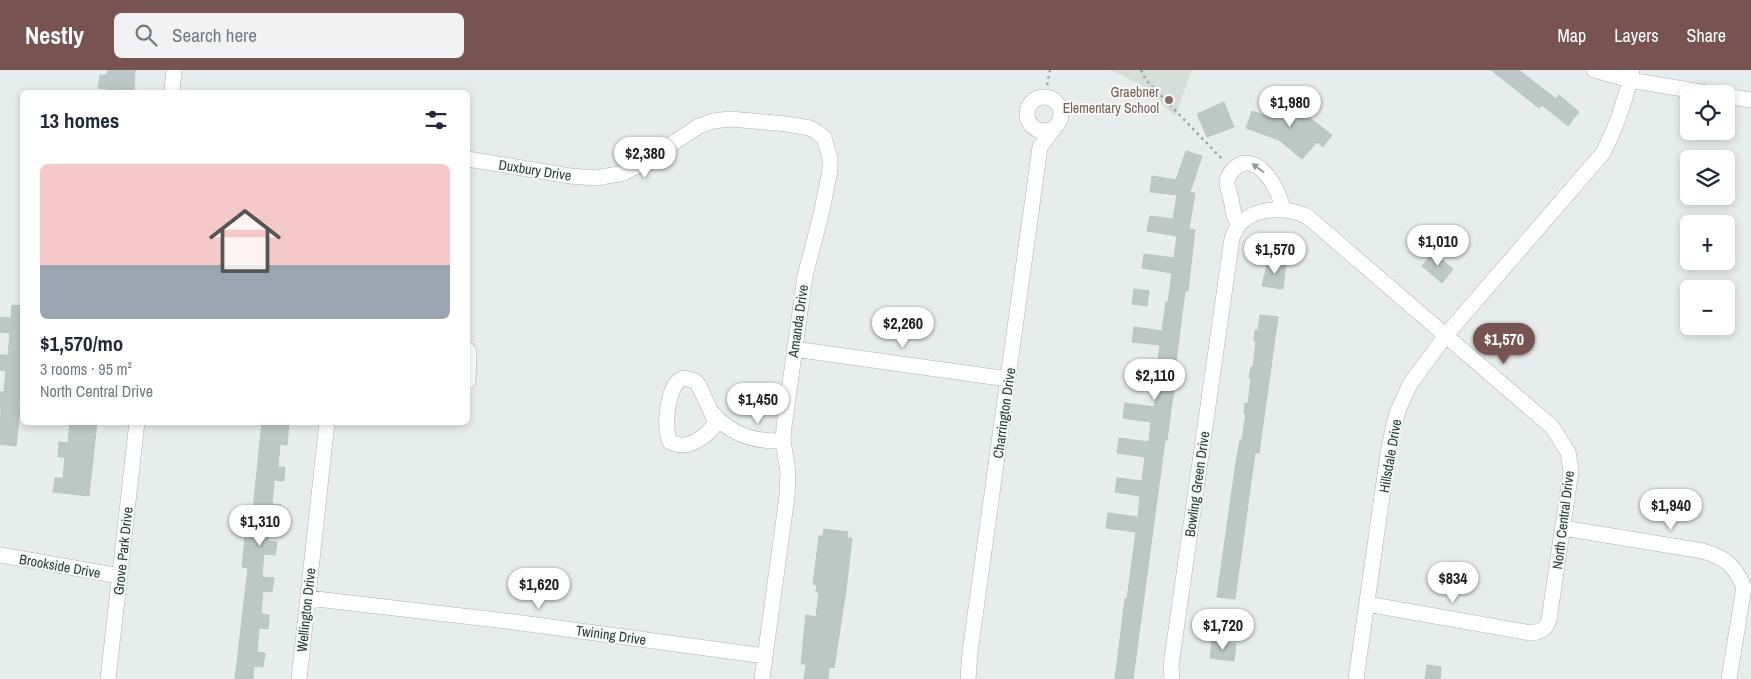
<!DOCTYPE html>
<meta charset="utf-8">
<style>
:root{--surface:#fff;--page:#f2f2f3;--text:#1f2937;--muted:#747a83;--line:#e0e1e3;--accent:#775451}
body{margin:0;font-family:"Archivo Narrow",sans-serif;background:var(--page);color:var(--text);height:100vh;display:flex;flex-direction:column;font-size:19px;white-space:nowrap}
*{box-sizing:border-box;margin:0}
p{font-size:16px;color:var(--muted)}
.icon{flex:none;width:28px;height:28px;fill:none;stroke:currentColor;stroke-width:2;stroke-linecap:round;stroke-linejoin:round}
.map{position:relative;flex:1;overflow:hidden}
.side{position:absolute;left:20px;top:20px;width:450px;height:335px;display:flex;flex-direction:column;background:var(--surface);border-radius:8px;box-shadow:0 2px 8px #0003}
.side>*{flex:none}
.fabs{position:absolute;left:1680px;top:15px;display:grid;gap:10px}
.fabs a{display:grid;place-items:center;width:55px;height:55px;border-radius:8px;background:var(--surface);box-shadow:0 2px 8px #0003;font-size:25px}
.price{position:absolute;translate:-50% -42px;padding:0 11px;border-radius:18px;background:#fff;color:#222;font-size:16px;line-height:32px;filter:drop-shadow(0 1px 2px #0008)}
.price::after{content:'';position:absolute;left:50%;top:30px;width:15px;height:11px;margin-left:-8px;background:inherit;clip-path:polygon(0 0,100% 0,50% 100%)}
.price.selected{background:var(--accent);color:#fff}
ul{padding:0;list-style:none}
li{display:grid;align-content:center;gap:10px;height:265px;padding:0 20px}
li+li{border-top:1px solid var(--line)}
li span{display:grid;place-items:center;height:155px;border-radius:8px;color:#555}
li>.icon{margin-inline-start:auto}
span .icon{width:90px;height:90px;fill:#fffc;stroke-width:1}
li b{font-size:21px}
h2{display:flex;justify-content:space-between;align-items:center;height:60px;padding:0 20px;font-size:21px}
header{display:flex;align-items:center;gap:30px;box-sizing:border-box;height:70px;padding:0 25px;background:var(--accent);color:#fff}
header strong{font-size:24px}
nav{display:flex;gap:28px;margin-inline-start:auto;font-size:18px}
.search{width:350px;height:45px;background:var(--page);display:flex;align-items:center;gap:12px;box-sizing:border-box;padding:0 18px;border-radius:8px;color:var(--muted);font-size:19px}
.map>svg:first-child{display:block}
.built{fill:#d5ddd9}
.building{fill:#bcc8c3;stroke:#bac6c1}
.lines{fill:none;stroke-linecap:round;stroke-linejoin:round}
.minor-casing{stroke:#aab5b1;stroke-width:16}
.path{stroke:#8bada1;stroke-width:2.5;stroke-dasharray:2.5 4;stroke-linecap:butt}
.minor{stroke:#fff;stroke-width:15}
.oneway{fill:#939e9b}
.education-dot{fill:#8d6e63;stroke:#f7faf8;stroke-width:2}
.labels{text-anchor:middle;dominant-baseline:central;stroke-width:4;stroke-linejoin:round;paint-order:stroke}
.education-label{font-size:14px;fill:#785e54;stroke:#f7faf8;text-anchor:end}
.street-label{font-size:14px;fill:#273e37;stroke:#f7faf8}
</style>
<header>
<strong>Nestly</strong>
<div class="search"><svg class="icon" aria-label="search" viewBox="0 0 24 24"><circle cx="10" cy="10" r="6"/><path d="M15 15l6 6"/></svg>Search here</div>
<nav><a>Map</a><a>Layers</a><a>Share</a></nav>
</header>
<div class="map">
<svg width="1751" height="609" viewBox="0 0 1751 609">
<rect width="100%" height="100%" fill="#e7edea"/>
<!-- built -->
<path class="built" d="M 1110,0 L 1192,0 L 1175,46 L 1140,14 Z"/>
<!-- building -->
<path class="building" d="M 108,0 L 135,0 L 134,22 L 98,18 L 100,5 L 107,5 Z
M 1491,0 L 1519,0 L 1556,29 L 1559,25 L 1579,42 L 1568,56 L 1542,35 L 1539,38 Z
M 1281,26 L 1332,65 L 1323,77 L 1317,72 L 1302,89 L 1279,70 L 1246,58 L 1252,41 L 1266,46 Z
M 1224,32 L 1234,57 L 1207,67 L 1197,44 Z
M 1186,81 L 1202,86 L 1190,122 L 1195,123 L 1189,159 L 1195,160 L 1188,221 L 1185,221 L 1174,308 L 1176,308 L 1172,333 L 1167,370 L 1165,370 L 1133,609 L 1115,609 L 1125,529 L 1127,529 L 1136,462 L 1106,458 L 1108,443 L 1138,447 L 1140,426 L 1115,422 L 1117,408 L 1142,411 L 1145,387 L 1117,383 L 1119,368 L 1149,372 L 1151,352 L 1123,348 L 1125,333 L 1154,337 L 1157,314 L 1131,310 L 1133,296 L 1157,299 L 1160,275 L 1132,272 L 1134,257 L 1162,261 L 1166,232 L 1168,232 L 1172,203 L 1142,198 L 1144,184 L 1174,188 L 1177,166 L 1147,161 L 1150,146 L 1173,149 L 1177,125 L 1150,122 L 1152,106 L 1176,110 Z
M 1433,182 L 1453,199 L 1442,213 L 1422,196 Z
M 1268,191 L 1286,193 L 1283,219 L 1262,216 Z
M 1134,219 L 1149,221 L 1147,236 L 1132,234 Z
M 12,235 L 22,236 L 22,321 L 16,376 L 0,374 L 1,337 L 0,337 L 0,322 L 4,322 L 6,301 L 0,300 L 0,285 L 8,285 L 10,263 L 0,262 L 0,247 L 11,248 Z
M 1260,245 L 1278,247 L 1259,383 L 1255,383 L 1235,529 L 1217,527 L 1236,392 L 1240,370 L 1242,370 L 1246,344 L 1244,344 L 1245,333 L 1248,334 L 1251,308 L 1249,308 L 1251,297 L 1253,297 L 1256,271 L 1254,271 L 1255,260 L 1258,260 Z
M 70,352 L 97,352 L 89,426 L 53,422 L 55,408 L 63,408 L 65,387 L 58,387 L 59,372 L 68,373 Z
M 262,352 L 289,352 L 287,375 L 280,374 L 278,397 L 285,397 L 284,411 L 274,410 L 272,434 L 281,435 L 279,449 L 270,448 L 268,471 L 277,472 L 275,485 L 264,484 L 262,507 L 274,508 L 272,522 L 263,521 L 261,544 L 269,545 L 268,559 L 259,558 L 257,582 L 265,583 L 263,597 L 254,596 L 253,609 L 235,609 L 248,498 L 242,497 L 245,468 L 250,469 Z
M 824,459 L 848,462 L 847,468 L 852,468 L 846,520 L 834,598 L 829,597 L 828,609 L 804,609 L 806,594 L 801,594 L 806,545 L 816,547 L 819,522 L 816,522 L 817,515 L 813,514 L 819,466 L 823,466 Z
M 1212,571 L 1236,574 L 1234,591 L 1210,588 Z
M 1427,595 L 1441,597 L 1440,609 L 1425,609 Z"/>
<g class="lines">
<defs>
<path id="minor" d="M 1594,0 L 1630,10 L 1713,24
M 172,22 L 174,0
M 1726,26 L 1751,30
M1027 44a17 17 0 1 1 34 0a17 17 0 1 1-34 0Z
M 468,89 L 570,106 L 596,108 L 624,103 L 644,92 L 699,56 L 713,51 L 730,49 L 787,54 L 810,58 L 817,62 L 824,68 L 830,88 L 830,100 L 821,145 L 805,206 L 784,357 L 783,371 L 788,402 L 787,426 L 762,609
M 1239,155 C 1233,147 1233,139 1231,129 C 1230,124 1228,119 1227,114 C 1227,109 1229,104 1233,100 C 1254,76 1281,119 1282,139
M 794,279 L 1008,309
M 468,280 L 469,285 L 468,311
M 684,308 L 695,311 L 698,314 L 714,348 L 714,355 C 709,364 693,376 681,375 C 678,375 673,373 670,372 C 663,358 667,312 684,308 Z
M 712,342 C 730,365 755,372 783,371
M 1563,458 L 1703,481 C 1726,488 1734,495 1744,517 L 1729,609
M 0,485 L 120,506
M 308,528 L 514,552 L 765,586
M 108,609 L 137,352
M 299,609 L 327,352
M 968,609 L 970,582 L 1040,77 L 1054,58
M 1172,609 L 1171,595 L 1232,168 C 1242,137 1283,134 1308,147 L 1552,357 L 1568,382 L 1571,401 L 1549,550 C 1546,559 1541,562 1531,563 L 1367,534
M 1356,609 L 1388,384 L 1393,358 L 1399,338 L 1410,314 L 1446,265 L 1603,83 C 1617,56 1626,29 1632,0"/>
</defs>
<!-- minor casing -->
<use href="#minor" class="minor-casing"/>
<!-- path -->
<path class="path" d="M 1141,0 L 1146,10 L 1223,90
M 1047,15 L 1050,0"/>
<!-- minor -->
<use href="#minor" class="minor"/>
</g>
<!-- one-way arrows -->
<defs><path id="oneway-solid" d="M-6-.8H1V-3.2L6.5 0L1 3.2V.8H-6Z" transform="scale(1.25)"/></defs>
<use class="oneway" href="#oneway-solid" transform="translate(1258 98) rotate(-143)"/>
<!-- markers -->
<circle class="education-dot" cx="1169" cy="30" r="5"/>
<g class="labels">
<!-- education labels -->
<g class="education-label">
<text x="1159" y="22">Graebner<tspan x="1159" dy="16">Elementary School</tspan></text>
</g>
<!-- street labels -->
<g class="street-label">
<text transform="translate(535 100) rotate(9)">Duxbury Drive</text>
<text transform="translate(798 251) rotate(-82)">Amanda Drive</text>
<text transform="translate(1004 343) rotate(-82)">Charrington Drive</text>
<text transform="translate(1390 386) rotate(-80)">Hillsdale Drive</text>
<text transform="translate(1197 414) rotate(-82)">Bowling Green Drive</text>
<text transform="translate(1563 450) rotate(-83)">North Central Drive</text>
<text transform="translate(123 481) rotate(-84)">Grove Park Drive</text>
<text transform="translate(60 496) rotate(10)">Brookside Drive</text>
<text transform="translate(306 540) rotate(-84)">Wellington Drive</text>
<text transform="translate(611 565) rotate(8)">Twining Drive</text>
</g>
</g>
</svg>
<div class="fabs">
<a><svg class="icon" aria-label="locate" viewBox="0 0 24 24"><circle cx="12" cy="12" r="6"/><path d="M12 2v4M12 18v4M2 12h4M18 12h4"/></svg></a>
<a><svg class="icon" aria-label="layers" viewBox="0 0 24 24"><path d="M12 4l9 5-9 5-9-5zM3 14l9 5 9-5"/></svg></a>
<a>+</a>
<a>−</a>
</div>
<b class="price" style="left:1290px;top:58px">$1,980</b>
<b class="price" style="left:645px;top:109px">$2,380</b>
<b class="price" style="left:1438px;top:197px">$1,010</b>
<b class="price" style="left:1275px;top:205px">$1,570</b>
<b class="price" style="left:903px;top:279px">$2,260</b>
<b class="price selected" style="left:1504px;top:295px">$1,570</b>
<b class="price" style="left:1155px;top:331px">$2,110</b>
<b class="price" style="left:758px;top:355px">$1,450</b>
<b class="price" style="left:1671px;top:461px">$1,940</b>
<b class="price" style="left:260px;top:477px">$1,310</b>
<b class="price" style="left:1453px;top:534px">$834</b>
<b class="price" style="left:539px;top:540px">$1,620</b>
<b class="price" style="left:1223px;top:581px">$1,720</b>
<section class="side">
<h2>13 homes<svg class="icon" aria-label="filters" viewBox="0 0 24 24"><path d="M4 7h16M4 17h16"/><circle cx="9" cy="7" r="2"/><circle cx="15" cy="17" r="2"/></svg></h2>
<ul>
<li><span style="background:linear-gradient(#f6c9c9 65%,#9aa5b1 0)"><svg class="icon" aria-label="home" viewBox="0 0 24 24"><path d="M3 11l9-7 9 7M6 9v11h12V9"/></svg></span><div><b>$1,570/mo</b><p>3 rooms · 95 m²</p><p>North Central Drive</p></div></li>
</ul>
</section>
</div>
